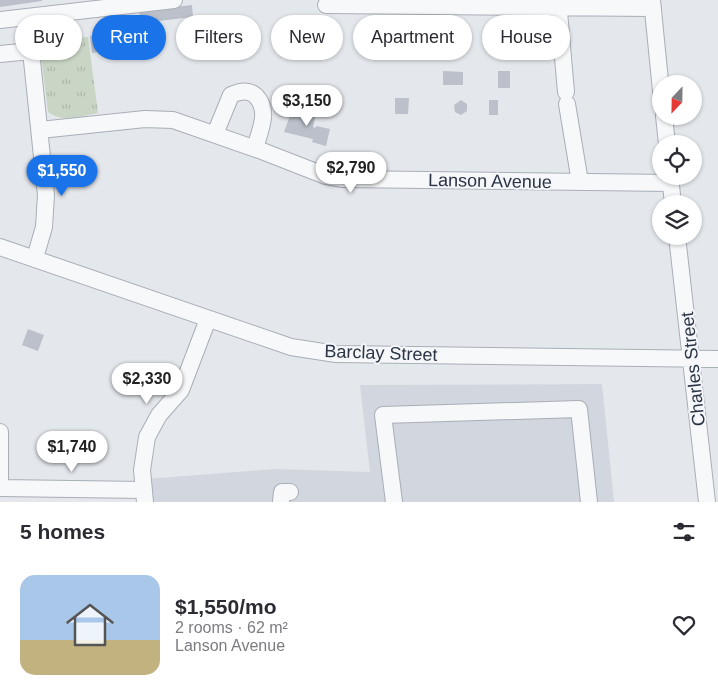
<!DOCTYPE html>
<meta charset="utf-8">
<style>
:root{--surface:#fff;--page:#f2f2f3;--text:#2b2b33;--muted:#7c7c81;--accent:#1a73e8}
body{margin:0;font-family:Helvetica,sans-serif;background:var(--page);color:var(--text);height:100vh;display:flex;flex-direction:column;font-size:19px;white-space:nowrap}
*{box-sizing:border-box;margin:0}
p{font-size:16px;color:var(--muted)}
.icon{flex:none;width:28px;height:28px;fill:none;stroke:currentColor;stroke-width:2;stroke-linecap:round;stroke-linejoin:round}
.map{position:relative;height:502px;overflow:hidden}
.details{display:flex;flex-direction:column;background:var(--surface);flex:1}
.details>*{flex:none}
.hud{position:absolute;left:15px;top:15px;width:689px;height:45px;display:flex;gap:10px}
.needle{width:32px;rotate:202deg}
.tools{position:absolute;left:652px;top:75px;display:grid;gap:10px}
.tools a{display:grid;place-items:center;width:50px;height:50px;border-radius:50%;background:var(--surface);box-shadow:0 1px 4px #0004;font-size:25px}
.price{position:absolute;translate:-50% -42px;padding:0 11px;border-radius:18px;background:#fff;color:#222;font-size:16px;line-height:32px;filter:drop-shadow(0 1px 2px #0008)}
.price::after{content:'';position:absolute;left:50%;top:30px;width:15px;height:11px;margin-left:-8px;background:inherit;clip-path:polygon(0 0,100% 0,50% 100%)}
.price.current{background:var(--accent);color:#fff}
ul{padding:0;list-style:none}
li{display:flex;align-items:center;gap:15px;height:125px;padding:0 20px}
li span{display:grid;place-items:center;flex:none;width:140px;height:100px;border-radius:15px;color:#555}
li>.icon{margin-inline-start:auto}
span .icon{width:60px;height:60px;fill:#fffc;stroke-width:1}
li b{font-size:21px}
h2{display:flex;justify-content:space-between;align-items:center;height:60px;padding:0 20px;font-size:21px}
.tag{padding:0 18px;border-radius:22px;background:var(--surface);box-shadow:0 1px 4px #0004;font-size:18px;line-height:45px}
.tag.current{background:var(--accent);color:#fff}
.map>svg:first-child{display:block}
.built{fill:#d2d6de}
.grass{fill:url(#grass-tufts)}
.building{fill:#bbc0ca}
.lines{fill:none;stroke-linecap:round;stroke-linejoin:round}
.minor-casing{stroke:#a9aeb7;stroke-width:18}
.minor{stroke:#f7f8fa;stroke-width:16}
.labels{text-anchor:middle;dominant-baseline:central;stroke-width:4;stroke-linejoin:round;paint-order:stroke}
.street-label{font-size:18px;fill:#2b3445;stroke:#f4f6f9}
</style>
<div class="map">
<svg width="718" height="502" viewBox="0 0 718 502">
<defs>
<pattern id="grass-tufts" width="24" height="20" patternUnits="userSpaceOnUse" patternTransform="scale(1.25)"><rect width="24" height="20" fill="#c9d6c5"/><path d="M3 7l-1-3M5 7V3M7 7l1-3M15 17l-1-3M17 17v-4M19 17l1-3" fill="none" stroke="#adb8ab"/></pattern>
</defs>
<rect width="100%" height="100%" fill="#e4e7ec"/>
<!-- built -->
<path class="built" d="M 602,384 L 614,502 L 149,502 L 146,479 L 275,469 L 370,472 L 360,385 Z"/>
<!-- grass -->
<path class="grass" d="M 88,37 L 98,113 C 82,116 62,123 48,112 L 39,40 Z"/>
<!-- building -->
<path class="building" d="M 0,0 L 42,0 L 42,1 L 0,7 Z
M 192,5 L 193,17 L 141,23 L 139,11 Z
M 102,34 L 104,51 L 92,53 L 90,36 Z
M 443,71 L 463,72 L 463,85 L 443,85 Z
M 498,71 L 510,71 L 510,88 L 498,88 Z
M 395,98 L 409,98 L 408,114 L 395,114 Z
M 461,100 L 467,104 L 467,111 L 461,115 L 455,112 L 454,105 Z
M 489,100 L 498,100 L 498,115 L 489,115 Z
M 292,110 L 316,114 L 313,127 L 316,128 L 316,126 L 330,129 L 326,146 L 312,142 L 313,139 L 284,132 Z
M 28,329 L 44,335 L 38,351 L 22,345 Z
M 135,365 L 147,369 L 142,384 L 130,380 Z"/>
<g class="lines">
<defs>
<path id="minor" d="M 558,0 L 566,92
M 652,0 L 661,91
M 326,5 L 653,8
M 0,20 L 174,0
M 0,54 L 31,51 L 46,195 L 44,227 L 35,258
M 567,104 L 580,182
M 664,116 L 667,144
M 40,130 L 145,119 L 173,120 L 262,151 L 326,176 L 342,179 L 671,183
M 215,134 L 231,95 C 240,91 249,89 256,96 C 270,111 260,130 255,148
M 670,176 L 673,204
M 677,236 L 707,502
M 0,247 L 291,347 L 336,354 L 718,359
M 0,432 L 0,488
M 0,488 L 144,490
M 145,502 L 142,470 L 147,437 L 159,415 L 181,390 L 208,319
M 281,502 L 282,492 L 290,492
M 394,502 L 383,415 L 579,409 L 589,502"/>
</defs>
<!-- minor casing -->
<use href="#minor" class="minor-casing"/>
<!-- minor -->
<use href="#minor" class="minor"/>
</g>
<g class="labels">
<!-- street labels -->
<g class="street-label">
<text transform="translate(490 181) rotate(1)">Lanson Avenue</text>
<text transform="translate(381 353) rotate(2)">Barclay Street</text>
<text transform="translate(693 369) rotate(-96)">Charles Street</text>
</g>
</g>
</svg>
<div class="tools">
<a><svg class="needle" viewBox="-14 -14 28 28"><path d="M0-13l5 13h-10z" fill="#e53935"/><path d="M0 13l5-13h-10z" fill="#7c7c81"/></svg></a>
<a><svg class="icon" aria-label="locate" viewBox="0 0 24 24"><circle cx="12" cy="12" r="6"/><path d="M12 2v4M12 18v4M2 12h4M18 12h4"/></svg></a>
<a><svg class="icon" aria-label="layers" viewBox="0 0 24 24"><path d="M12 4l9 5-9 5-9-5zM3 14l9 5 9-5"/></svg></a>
</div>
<b class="price" style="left:307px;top:127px">$3,150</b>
<b class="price" style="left:351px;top:194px">$2,790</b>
<b class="price current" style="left:62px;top:197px">$1,550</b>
<b class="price" style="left:147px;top:405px">$2,330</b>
<b class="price" style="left:72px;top:473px">$1,740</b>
<div class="hud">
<a class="tag">Buy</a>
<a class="tag current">Rent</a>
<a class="tag">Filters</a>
<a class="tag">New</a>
<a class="tag">Apartment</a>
<a class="tag">House</a>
</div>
</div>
<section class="details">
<h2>5 homes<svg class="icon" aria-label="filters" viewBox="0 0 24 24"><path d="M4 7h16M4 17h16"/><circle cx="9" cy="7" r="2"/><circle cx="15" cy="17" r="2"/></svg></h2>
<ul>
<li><span style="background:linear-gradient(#a9c7e8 65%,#c2b280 0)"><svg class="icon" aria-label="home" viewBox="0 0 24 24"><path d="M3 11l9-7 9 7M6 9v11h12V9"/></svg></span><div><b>$1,550/mo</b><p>2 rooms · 62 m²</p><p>Lanson Avenue</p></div><svg class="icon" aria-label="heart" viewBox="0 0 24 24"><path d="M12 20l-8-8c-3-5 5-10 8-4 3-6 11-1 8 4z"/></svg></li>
</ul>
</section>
